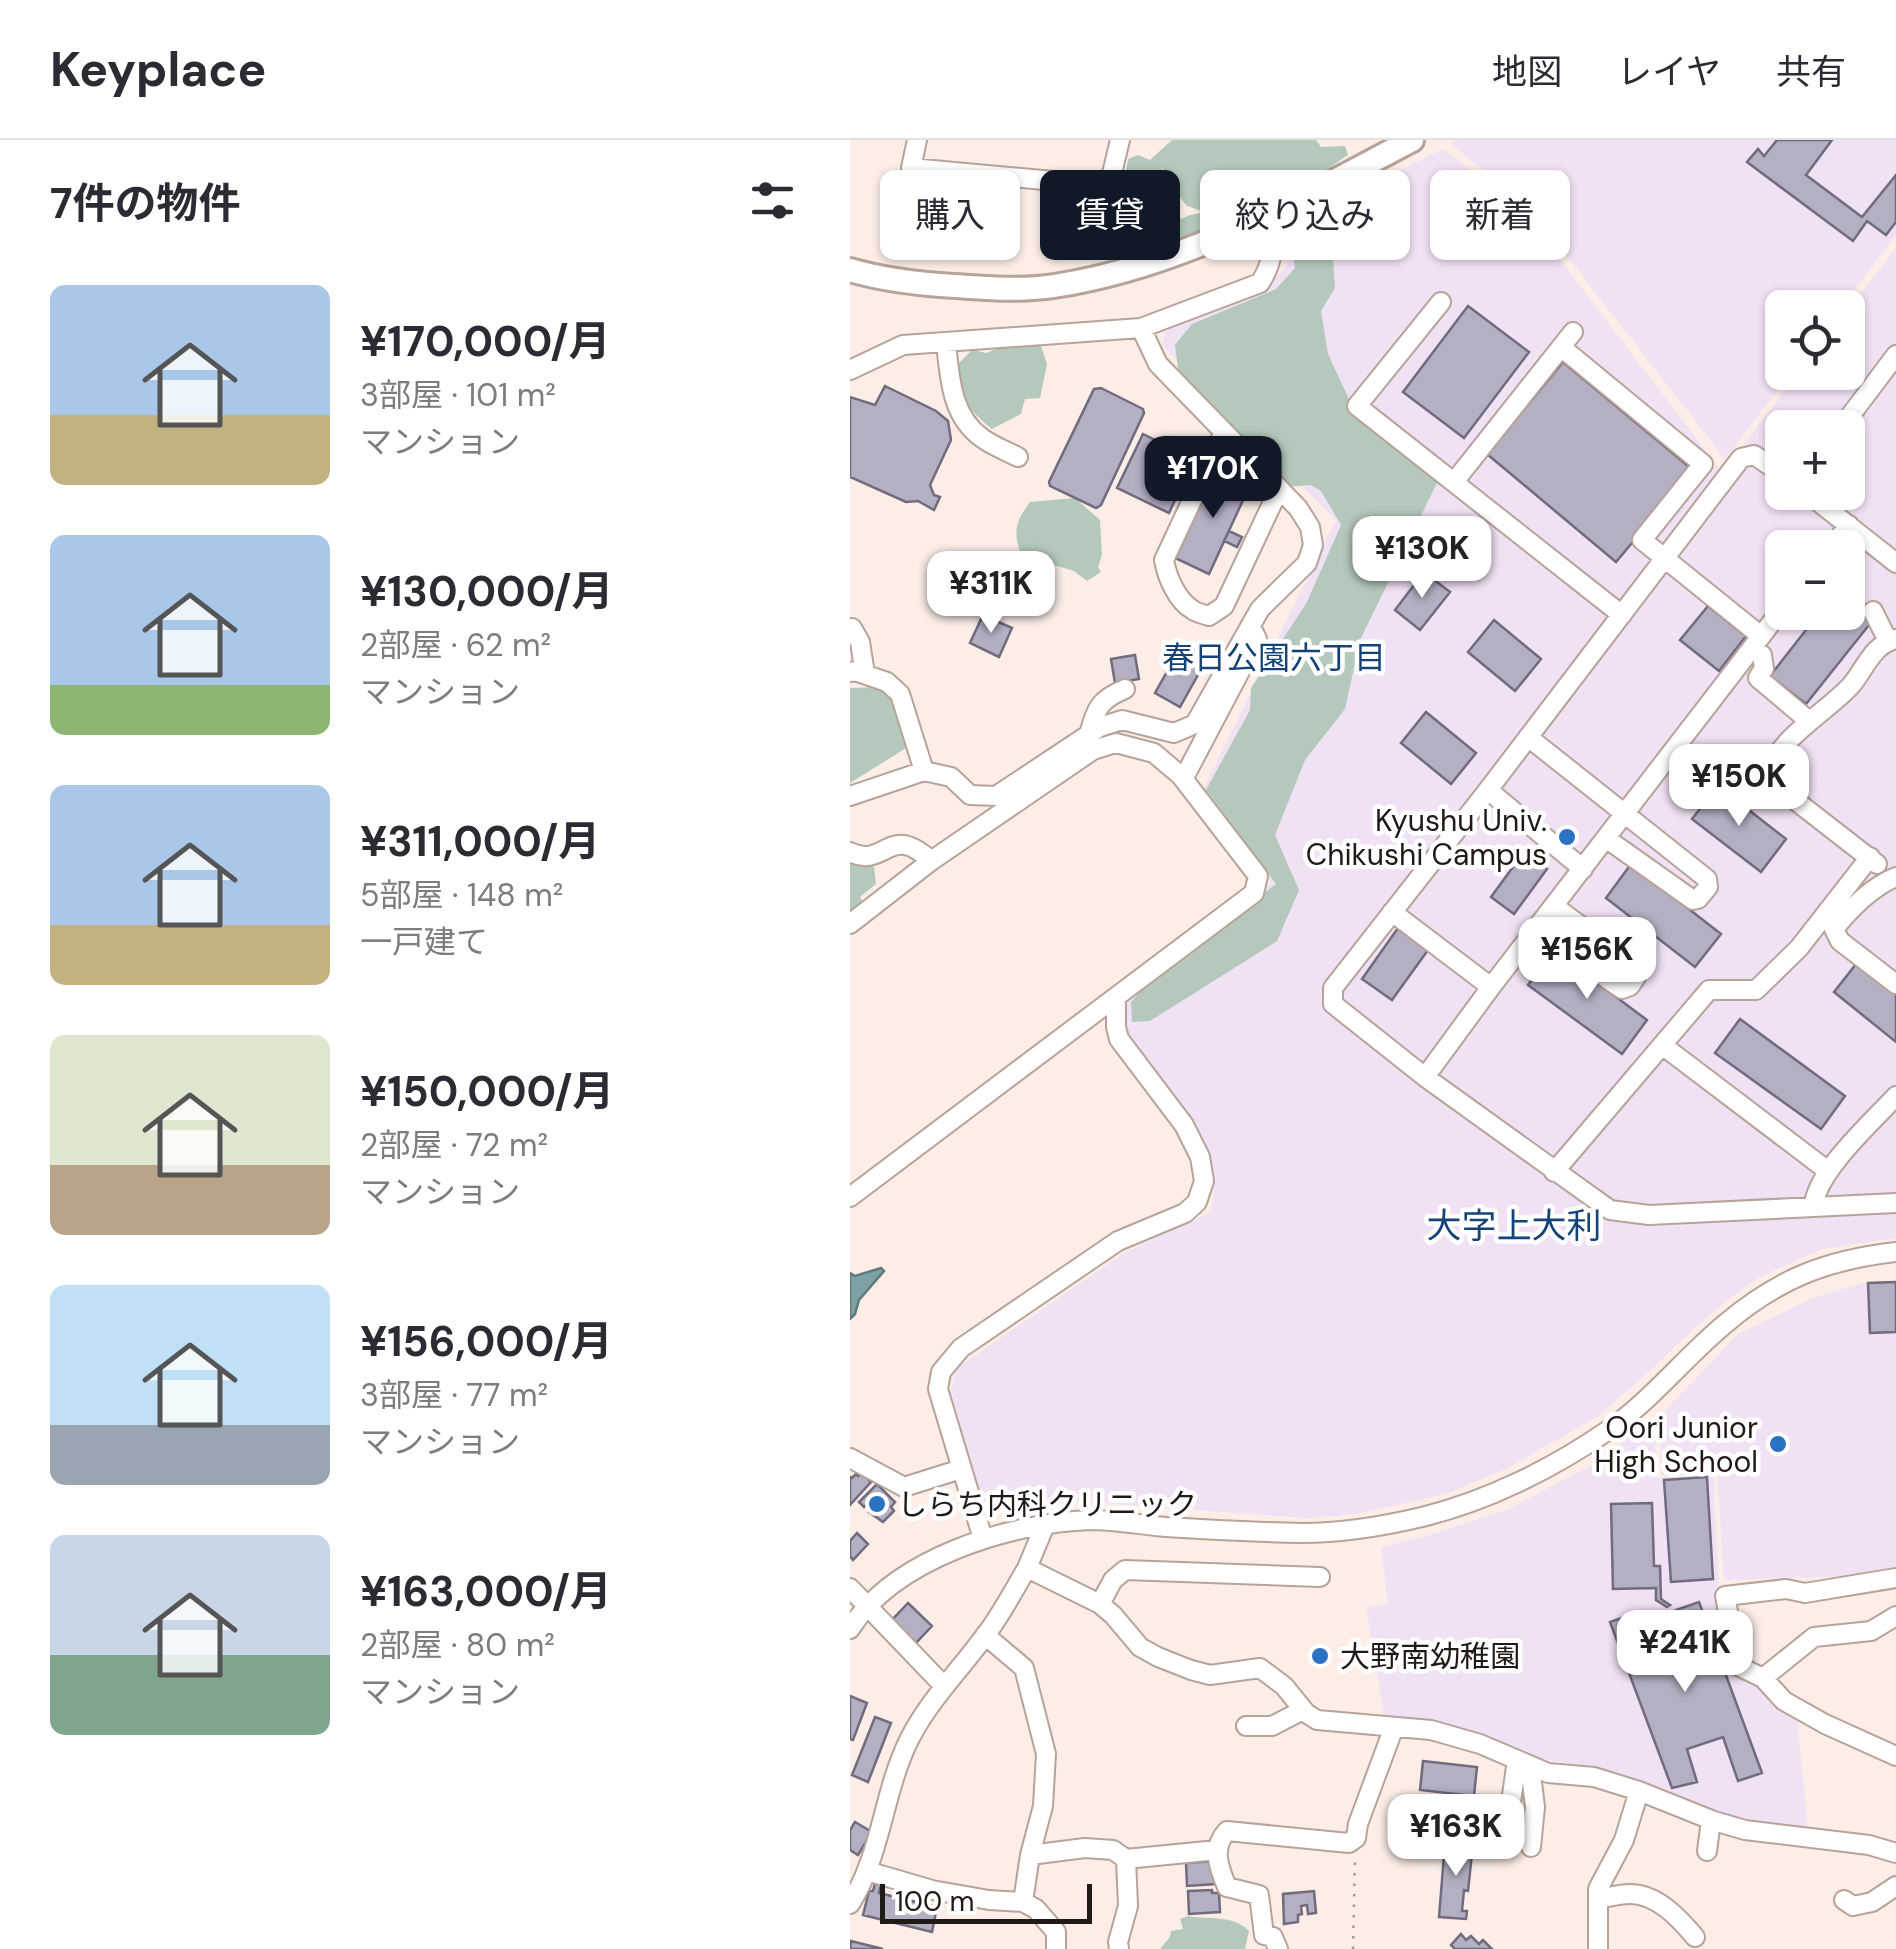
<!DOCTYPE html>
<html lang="ja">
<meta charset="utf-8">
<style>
:root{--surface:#fff;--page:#f2f2f3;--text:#2b2b33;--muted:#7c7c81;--line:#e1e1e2;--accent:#111827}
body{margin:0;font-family:"DM Sans","Noto Sans JP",sans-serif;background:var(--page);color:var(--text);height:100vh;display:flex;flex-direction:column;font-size:38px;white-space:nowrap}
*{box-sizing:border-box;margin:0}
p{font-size:32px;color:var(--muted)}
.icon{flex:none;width:55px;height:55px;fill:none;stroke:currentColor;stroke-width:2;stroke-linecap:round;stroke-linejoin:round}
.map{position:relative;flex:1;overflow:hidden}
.drawer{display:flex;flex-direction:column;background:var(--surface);width:850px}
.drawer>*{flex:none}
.hud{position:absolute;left:30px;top:30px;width:865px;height:90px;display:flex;gap:20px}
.controls{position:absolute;left:915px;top:150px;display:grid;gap:20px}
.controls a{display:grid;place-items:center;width:100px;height:100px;border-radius:15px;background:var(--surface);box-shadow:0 2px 8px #0004;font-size:50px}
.scale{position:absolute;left:30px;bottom:25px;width:212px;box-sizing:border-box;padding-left:10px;border:5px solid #211915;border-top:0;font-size:28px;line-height:35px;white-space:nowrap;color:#211915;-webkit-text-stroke:8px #fff;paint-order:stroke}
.price{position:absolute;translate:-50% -85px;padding:0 22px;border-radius:20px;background:#fff;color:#222;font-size:32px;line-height:65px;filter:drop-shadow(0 2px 5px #0008)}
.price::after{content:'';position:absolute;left:50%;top:60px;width:30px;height:22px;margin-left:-15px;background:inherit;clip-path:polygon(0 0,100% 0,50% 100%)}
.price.selected{background:var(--accent);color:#fff}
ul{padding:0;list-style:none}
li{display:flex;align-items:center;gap:30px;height:250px;padding:0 50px}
li span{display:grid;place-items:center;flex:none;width:280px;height:200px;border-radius:15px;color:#555}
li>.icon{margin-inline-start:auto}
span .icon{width:120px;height:120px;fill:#fffc;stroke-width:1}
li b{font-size:42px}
h2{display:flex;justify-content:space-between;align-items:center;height:120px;padding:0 50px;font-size:42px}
.pill{padding:0 35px;border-radius:15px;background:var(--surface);box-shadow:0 2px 8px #0004;font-size:35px;line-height:90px}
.pill.selected{background:var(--accent);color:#fff}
header{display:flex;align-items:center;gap:60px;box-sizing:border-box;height:140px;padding:0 50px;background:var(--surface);border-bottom:2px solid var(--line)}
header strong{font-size:48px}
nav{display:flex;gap:55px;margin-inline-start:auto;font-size:35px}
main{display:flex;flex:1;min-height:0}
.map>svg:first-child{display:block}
.education{fill:#f1e1f4;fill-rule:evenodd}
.green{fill:#b4c9bb;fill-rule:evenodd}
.water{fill:#7ca2a5;stroke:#61797a;stroke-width:2.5}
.building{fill:#b5afc3;stroke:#716b7e;stroke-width:2.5}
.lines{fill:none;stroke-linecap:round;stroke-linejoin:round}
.minor-casing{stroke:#b7a397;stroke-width:22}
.major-casing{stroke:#b7a397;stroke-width:28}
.path{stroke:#a49893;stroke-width:2.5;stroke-dasharray:2.5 8;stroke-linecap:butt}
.minor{stroke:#fff;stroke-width:18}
.major{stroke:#fff;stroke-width:22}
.poi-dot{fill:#2c72c3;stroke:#fff;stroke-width:4}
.labels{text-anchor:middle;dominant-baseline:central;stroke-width:9;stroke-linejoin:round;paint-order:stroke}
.poi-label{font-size:30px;fill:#211915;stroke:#fff;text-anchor:end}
.neighbourhood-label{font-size:32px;fill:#164377;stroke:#fff}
.quarter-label{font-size:35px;fill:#164377;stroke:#fff}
</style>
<header>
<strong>Keyplace</strong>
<nav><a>地図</a><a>レイヤ</a><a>共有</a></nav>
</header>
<main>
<section class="drawer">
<h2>7件の物件<svg class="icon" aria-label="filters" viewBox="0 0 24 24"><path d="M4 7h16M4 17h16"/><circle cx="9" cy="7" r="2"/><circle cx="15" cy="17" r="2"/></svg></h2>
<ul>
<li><span style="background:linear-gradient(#a9c7e8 65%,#c2b280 0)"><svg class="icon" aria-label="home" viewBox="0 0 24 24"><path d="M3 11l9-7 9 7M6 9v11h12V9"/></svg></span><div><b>¥170,000/月</b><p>3部屋 · 101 m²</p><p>マンション</p></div></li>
<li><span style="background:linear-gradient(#a9c7e8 75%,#8fb573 0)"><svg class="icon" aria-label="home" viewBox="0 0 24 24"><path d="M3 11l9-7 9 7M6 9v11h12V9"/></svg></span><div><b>¥130,000/月</b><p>2部屋 · 62 m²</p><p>マンション</p></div></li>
<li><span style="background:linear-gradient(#a9c7e8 70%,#c2b280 0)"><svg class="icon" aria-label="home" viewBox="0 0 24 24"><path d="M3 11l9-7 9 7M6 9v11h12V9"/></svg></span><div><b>¥311,000/月</b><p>5部屋 · 148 m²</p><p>一戸建て</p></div></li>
<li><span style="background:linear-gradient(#dfe7d0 65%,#b9a48a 0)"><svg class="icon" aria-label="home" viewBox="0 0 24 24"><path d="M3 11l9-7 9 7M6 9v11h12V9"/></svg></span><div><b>¥150,000/月</b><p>2部屋 · 72 m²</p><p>マンション</p></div></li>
<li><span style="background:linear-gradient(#bfe0f5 70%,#9aa5b1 0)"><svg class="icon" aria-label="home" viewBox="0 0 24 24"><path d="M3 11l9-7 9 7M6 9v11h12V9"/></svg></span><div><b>¥156,000/月</b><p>3部屋 · 77 m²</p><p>マンション</p></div></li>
<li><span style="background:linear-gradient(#c9d6e8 60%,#7fa58c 0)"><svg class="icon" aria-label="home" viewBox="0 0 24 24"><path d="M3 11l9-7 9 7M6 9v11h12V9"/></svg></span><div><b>¥163,000/月</b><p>2部屋 · 80 m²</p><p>マンション</p></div></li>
</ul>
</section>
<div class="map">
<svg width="1046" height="1809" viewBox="0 0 1046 1809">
<rect width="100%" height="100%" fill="#fceee7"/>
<!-- education -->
<path class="education" d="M 608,0 L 1046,0 L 1046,95 L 991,167 L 932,168 L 932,232 L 941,233 L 875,319 L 674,61 L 600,4 Z
M 593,9 L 670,67 L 872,332 L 949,233 L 998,232 L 998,170 L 1046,108 L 1046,1098 L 972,1109 L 908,1138 L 876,1161 L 842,1190 L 806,1225 L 750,1275 L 658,1328 L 599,1353 L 507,1374 L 456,1378 L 225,1361 L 135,1370 L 101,1251 L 106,1229 L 274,1113 L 362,1071 L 364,1043 L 340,983 L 273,886 L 271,862 L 421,743 L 353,650 L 486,380 L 312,205 L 315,192 L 329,181 L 420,145 L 439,122 L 432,88 ZM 932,288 L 998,288 L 998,352 L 932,352 ZM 932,408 L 998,408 L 998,472 L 932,472 Z
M 1046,1141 L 1046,1435 L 874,1440 L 867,1333 L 811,1336 L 810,1276 L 888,1194 L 963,1158 L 1013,1143 Z
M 804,1280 L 807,1338 L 863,1335 L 869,1444 L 868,1486 L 883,1528 L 899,1538 L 947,1578 L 958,1690 L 872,1674 L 807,1646 L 771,1638 L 751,1630 L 682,1617 L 660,1606 L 584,1582 L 535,1581 L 516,1467 L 538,1464 L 531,1407 L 583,1394 L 659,1369 L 740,1326 Z"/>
<!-- green -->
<path class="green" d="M 322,0 L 466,0 L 471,7 L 495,6 L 498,15 L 469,35 L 440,51 L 426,63 L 412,65 L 374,85 L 316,109 L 285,92 L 286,62 L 274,43 L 278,19 L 288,15 L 300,20 ZM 312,28 L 320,45 L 337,66 L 355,72 L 340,75 L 317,85 L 304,79 L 290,48 L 295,40 L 311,37 Z
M 470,77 L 483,116 L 485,148 L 471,171 L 478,214 L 506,274 L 588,341 L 510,500 L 495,569 L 455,620 L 425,695 L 449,750 L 427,801 L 300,881 L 282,882 L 281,862 L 307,832 L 426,744 L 356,650 L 400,570 L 401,548 L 457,462 L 491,385 L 471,351 L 461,345 L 436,347 L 328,229 L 325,205 L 342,184 L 426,149 L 445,128 L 442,104 Z
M 190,203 L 197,224 L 190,258 L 175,259 L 171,274 L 142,289 C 114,266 113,260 107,225 L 122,210 L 137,213 L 147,208 Z
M 225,358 L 250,380 L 252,415 L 248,427 L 251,432 L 237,441 L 224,431 L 171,415 C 163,391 165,382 180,362 Z
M 30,547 L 46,559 L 61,605 L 0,643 L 0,548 Z
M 0,719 L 24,727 L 26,744 L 10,757 L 15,766 L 0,778 Z
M 338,1776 C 358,1780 383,1774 399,1791 L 395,1809 L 310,1809 L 320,1797 L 321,1791 L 333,1789 L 330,1779 Z"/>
<!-- water -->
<path class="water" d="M 31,1128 L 34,1131 L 9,1160 L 5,1174 L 0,1179 L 0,1133 L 5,1136 Z"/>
<!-- building -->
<path class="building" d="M 927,0 L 982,0 L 956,35 L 1012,77 L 1046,35 L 1046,82 L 1036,95 L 1017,81 L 1003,101 L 897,22 L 908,9 L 914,16 Z
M 618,166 L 679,212 L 614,298 L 553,252 Z
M 713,222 L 843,330 L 766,422 L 637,314 Z
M 35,246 L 86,271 L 98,281 L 101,300 L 80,345 L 84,355 L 90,357 L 84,370 L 68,361 L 56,362 L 0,337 L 0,257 L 25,265 Z
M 251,248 L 293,269 L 294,273 L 251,365 L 246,368 L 200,346 L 199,342 L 244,249 Z
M 293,294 L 344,319 L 319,373 L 267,348 Z
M 375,327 L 389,334 L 386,339 L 400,345 L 359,434 L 325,418 L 367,329 L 373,332 Z
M 379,391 L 392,397 L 387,407 L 374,401 Z
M 574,432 L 600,452 L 570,490 L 545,470 Z
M 998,459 L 1023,480 L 956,564 L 920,536 L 970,472 L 998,472 Z
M 858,466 L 896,496 L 869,531 L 830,500 Z
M 133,475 L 162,488 L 149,517 L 120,503 Z
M 644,480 L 691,519 L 665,551 L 618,512 Z
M 333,503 L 358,517 L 330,567 L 305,553 Z
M 285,515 L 289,539 L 265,543 L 261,519 Z
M 576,572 L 626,613 L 601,644 L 551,603 Z
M 868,646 L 936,699 L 911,732 L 842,679 Z
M 674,712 L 697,729 L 664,774 L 641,757 Z
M 781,724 L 871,794 L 845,827 L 756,758 Z
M 548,788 L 578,810 L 542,860 L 512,839 Z
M 703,810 L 797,880 L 772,914 L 678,845 Z
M 1010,819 L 1046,848 L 1046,902 L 984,852 Z
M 890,879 L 995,956 L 971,989 L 865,913 Z
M 1046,1142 L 1046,1192 L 1020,1193 L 1018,1143 Z
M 12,1333 L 21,1342 L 0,1365 L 0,1337 L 2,1338 L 6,1334 L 8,1336 Z
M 857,1337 L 863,1439 L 821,1442 L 814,1340 Z
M 27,1344 L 45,1362 L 41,1367 L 44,1371 L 33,1382 L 19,1372 L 21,1370 L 16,1365 L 14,1367 L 9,1362 Z
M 802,1363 L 804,1426 L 810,1426 L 811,1459 L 820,1465 L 817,1467 L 806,1460 L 806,1448 L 763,1449 L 761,1364 Z
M 7,1393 L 18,1404 L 3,1420 L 0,1416 L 0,1401 Z
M 849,1462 L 912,1633 L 888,1641 L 873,1597 L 837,1609 L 847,1642 L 822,1648 L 760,1482 L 786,1473 L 800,1508 L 836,1495 L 826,1470 Z
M 58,1463 L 82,1486 L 65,1504 L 41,1481 Z
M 0,1556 L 17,1563 L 3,1600 L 0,1599 Z
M 25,1577 L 41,1583 L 18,1642 L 2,1635 Z
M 573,1621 L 627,1627 L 624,1656 L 570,1650 Z
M 5,1682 L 22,1692 L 8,1715 L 0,1710 L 0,1690 Z
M 622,1702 L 632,1703 L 631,1714 L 622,1713 L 618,1751 L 614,1750 L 612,1771 L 617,1771 L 616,1779 L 589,1777 L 595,1703 L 622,1706 Z
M 365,1721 L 366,1744 L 337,1746 L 336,1723 Z
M 26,1739 L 32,1740 L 29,1753 L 87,1767 L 82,1792 L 13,1775 L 19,1751 L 23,1751 Z
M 362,1750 L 362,1753 L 369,1753 L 370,1772 L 339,1774 L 338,1751 Z
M 464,1751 L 466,1773 L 458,1774 L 457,1765 L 451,1766 L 452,1774 L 448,1775 L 448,1782 L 434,1784 L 433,1754 Z
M 611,1794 L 616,1800 L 621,1796 L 629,1804 L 633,1800 L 642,1809 L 605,1809 L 601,1805 Z
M 1,1801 L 33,1809 L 0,1809 Z"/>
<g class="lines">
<defs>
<path id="minor" d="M 67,0 L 61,28 L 259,46 L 270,0
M 591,162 L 507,266 L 772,475
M 96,204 C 100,238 101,276 132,298 C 143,306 156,311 168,317
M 711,207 L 853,324 L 792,400 L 911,496
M 0,230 L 53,205 L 291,188 L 410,143 C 426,118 423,106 414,79
M 991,288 L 1046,215
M 374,292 L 314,420 C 317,437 327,461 343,470 C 347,473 353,474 359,476 L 374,466 L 429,349
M 932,334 L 904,315 L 891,318 L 638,650 L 483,848 L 483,864 L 575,937 L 760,1070 L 799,1075 L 1046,1063
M 604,342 L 723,192
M 956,352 L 1046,423
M 981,408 L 999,385
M 1023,471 L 1038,501
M 2,488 L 10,502 L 15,534
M 902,509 L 912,515 L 914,528 L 908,538 L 959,581
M 0,532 L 5,531 L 37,542 L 50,554 L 74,631 L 0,656
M 239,594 C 247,567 249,560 275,549
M 678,597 L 857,739 L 858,747 L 848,759 L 843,760 L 757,699
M 74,631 L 101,637 L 120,655 L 146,656 L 250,587 L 272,580 L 324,593 L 345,584 L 410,469 L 457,423 L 463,405 L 460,387 L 448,368 L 308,224 L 291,188
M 331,636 L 337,632 L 407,499 L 401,487
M 638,650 L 733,729
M 0,712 C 35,730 39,681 81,721 L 0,784
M 1027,724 L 937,654 C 930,647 922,638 923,627 C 925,601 986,565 1003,543 C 1016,526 1024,504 1046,499
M 1046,737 C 1021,747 1001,768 984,789 L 990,801 L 1046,844
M 542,772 L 641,847
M 685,789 L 772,849 L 780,846 L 786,837 L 783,825 L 704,766
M 812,905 L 978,1031
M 575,937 L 641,847 L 932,469
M 704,1032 L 859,850 L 906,850 L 949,808 L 1020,717
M 0,1057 L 404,753 L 408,736 L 331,636 L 304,613 L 266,603 L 243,610 L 81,721
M 964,1066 C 965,1033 1023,981 1046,956
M 0,1318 L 54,1347 L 111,1329
M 195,1385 L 177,1428 L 250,1464 L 263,1475 L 290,1507 L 308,1517 L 341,1530 L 360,1535 L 410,1528 L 434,1546 L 456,1573 L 467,1580 L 581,1590 L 630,1604 L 698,1633 L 744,1637 L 789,1651 L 864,1681 L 895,1690 L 1019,1705 L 1046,1713
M 133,1399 L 88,1249 L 91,1232 L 111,1208 L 268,1101 L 335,1073 L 347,1062 L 354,1041 L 350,1017 L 334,985 L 269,899 L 266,887 L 266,857
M 0,1448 L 93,1545
M 250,1464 L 263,1440 L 275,1430 L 470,1437
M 1046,1476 L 1021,1491 L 964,1497 L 913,1538 L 934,1561 L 975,1584 L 1046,1616
M 0,1489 C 45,1418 160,1383 240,1380 C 265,1380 291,1385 316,1387 C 361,1390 407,1392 452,1393 C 492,1393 534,1386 572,1377 C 637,1361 702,1329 757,1291 C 801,1261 834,1218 875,1184 C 929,1138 977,1120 1046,1112
M 135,1495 L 174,1528 L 196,1614 L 193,1666 L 180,1715 L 173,1762
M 913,1538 L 884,1524 L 885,1508 L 875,1456 L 936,1449 L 955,1453 L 1046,1438
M 396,1586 L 422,1586 L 453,1570
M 680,1626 L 685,1667 L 681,1707
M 660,1669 L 667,1620
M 857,1711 L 861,1681
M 180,1715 L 235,1708 L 263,1710 L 276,1719 L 367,1710
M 17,1731 L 82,1750 L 139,1760 L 173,1762 L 186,1769 L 206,1792 L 206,1809
M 748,1759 C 759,1757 770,1754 780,1754 C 807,1754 829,1778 845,1797
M 994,1760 L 1003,1766 L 1022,1762 L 1046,1746
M 0,1764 C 32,1714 33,1651 60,1598 C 80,1559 111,1529 137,1493 C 152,1473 164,1450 177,1428
M 269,1809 L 268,1802 L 278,1766 L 276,1719
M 428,1809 L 423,1797 L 414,1795 L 409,1755 L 377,1747 C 369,1728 361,1708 377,1691 L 499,1703 L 506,1698 L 508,1684 L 544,1587
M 748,1809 L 748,1749 L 774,1700 L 789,1651"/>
<path id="major" d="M 0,130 C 34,140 70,144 105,146 C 138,148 172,151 204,146 C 335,126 446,61 562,0"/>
</defs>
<!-- minor casing -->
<use href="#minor" class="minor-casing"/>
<!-- major casing -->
<use href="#major" class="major-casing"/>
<!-- path -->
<path class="path" d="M 503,1809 L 505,1716"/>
<!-- minor -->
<use href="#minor" class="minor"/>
<!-- major -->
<use href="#major" class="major"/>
</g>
<!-- markers -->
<g class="poi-dot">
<circle cx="717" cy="697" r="10"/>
<circle cx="928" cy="1304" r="10"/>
<circle cx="27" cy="1364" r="10"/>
<circle cx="470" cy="1516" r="10"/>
</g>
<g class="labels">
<!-- poi labels -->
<g class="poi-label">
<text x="697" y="680">Kyushu Univ.<tspan x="697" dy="34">Chikushi Campus</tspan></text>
<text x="908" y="1287">Oori Junior<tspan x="908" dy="34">High School</tspan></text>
<text x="47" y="1364" text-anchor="start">しらち内科クリニック</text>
<text x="490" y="1516" text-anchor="start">大野南幼稚園</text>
</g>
<!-- neighbourhood labels -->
<g class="neighbourhood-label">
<text x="424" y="518">春日公園六丁目</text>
</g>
<!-- quarter labels -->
<g class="quarter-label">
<text x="664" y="1086">大字上大利</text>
</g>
</g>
</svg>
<div class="controls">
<a><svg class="icon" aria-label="locate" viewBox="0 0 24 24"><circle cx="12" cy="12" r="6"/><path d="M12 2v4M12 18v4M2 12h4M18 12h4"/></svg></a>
<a>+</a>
<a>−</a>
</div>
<div class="scale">100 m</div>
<b class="price selected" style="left:363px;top:381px">¥170K</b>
<b class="price" style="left:572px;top:461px">¥130K</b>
<b class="price" style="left:141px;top:496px">¥311K</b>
<b class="price" style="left:889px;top:689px">¥150K</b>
<b class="price" style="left:737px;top:862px">¥156K</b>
<b class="price" style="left:835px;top:1555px">¥241K</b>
<b class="price" style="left:606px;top:1739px">¥163K</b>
<div class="hud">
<a class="pill">購入</a>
<a class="pill selected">賃貸</a>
<a class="pill">絞り込み</a>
<a class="pill">新着</a>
</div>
</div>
</main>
